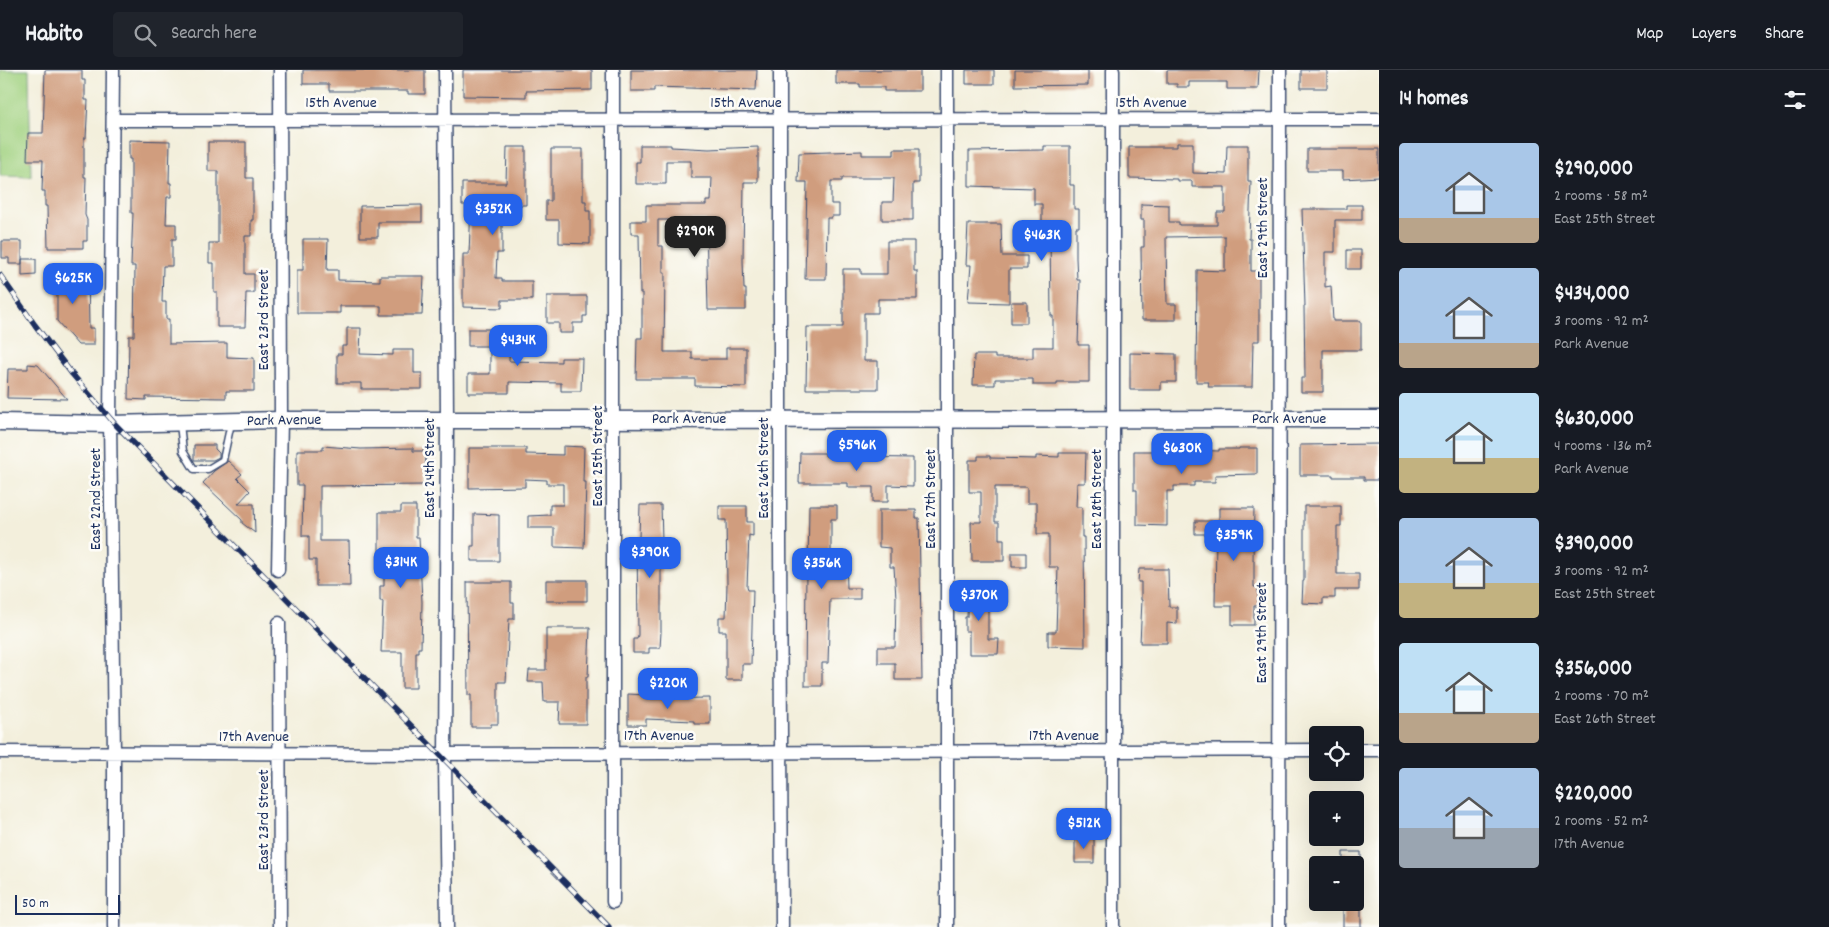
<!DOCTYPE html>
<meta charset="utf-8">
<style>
:root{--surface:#171b24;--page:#20242c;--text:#f1f3f6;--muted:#9ea1a6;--line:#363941;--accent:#2563eb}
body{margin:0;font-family:Dekko,sans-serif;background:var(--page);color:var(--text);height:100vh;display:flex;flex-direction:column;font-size:19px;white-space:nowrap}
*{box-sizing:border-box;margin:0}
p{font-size:16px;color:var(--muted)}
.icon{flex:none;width:28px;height:28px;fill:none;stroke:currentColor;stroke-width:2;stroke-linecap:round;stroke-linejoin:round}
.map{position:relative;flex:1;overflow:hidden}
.panel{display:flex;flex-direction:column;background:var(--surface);width:450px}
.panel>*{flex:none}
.controls{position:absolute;left:1309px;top:656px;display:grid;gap:10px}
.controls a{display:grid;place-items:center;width:55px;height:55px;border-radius:5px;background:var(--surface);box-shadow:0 5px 20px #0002;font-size:25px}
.scale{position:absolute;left:15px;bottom:12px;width:105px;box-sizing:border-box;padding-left:5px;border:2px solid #1b2f5e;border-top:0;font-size:14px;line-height:18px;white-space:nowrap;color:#1b2f5e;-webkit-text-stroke:4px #fdfcf7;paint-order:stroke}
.price{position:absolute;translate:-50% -42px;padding:0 11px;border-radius:10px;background:var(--accent);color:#fff;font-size:16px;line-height:32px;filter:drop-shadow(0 1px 2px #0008)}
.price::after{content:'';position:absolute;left:50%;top:30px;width:15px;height:11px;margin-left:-8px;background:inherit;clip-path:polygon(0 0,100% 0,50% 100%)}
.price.on{background:#222;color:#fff}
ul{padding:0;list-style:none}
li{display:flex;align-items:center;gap:15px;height:125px;padding:0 20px}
li span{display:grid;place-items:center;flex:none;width:140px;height:100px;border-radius:5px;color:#555}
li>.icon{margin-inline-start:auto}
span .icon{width:60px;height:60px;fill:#fffc;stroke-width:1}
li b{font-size:21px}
h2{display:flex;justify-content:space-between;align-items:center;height:60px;padding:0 20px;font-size:21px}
header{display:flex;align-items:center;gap:30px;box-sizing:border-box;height:70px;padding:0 25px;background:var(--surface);border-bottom:1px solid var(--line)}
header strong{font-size:24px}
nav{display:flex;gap:28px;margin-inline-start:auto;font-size:18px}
.search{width:350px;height:45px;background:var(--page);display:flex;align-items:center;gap:12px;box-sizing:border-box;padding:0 18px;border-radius:5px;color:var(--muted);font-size:19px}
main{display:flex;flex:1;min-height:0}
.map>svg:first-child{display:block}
.green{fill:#a0d180;stroke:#5e806f}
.building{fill:#d09d7e}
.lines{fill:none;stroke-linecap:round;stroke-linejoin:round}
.service-casing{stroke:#3b4c71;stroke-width:9}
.minor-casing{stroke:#3b4c71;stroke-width:15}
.tertiary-casing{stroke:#3b4c71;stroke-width:19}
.service{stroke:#fff;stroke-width:6}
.minor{stroke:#fff;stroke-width:12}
.tertiary{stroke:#fff;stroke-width:16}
.rail-casing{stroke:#1b2f5e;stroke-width:5.5}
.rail{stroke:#fdfcf7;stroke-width:4;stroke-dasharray:11;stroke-linecap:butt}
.labels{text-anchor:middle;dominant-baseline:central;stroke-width:5;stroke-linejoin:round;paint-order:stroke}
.street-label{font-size:16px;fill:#1b2f5e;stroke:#fdfcf7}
</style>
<header>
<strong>Habito</strong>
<div class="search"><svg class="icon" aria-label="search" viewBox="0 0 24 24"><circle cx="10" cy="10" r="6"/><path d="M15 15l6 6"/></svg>Search here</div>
<nav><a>Map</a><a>Layers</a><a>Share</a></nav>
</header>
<main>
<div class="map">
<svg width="1379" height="857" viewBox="0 0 1379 857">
<rect width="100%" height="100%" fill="#fdfcf7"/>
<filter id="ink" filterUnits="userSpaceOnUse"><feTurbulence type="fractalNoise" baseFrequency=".02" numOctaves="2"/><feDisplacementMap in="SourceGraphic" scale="10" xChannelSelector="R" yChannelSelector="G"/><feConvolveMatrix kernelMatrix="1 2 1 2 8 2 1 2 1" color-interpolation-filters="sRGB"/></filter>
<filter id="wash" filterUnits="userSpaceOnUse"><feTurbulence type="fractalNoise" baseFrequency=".0096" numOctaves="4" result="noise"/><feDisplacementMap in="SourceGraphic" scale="20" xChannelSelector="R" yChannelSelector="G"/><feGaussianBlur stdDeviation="1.12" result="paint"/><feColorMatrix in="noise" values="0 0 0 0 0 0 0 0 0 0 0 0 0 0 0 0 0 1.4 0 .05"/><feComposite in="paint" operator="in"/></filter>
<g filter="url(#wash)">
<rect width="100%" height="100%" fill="#f3efdc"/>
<!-- green -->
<path class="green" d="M 0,0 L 29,0 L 31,107 L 0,106 Z"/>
<g id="blocks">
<!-- building -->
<path class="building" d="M 45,0 L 82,0 L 82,10 L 85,10 L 85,30 L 88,30 L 86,68 L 84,68 L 84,107 L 86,107 L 85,145 L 87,150 L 87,171 L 83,171 L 83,178 L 48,178 L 47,136 L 45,136 L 45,121 L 42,121 L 43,90 L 27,90 L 28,63 L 43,63 Z
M 303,0 L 425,0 L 425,24 L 408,24 L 408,21 L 329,21 L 329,14 L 303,14 Z
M 463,0 L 592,0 L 592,20 L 526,21 L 526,27 L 463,26 Z
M 631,0 L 757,0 L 756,20 L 654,17 L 654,21 L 631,21 Z
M 836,0 L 920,0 L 920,21 L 884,21 L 884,17 L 860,17 L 860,14 L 836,14 Z
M 966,0 L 994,0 L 994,14 L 966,14 Z
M 1015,0 L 1088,0 L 1088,15 L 1015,16 Z
M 1167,0 L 1259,0 L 1258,19 L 1227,19 L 1227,12 L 1189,12 L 1189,17 L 1177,17 L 1177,14 L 1167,14 Z
M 1301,0 L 1327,0 L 1327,18 L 1301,18 Z
M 129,70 L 170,71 L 169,113 L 171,113 L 171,127 L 167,127 L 166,154 L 176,154 L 176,169 L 172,169 L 172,196 L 163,196 L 162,232 L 166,232 L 166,249 L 169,249 L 169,274 L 227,273 L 227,287 L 254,288 L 254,321 L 226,321 L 226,328 L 146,327 L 146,330 L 128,329 L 129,266 L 134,266 L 135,196 L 131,196 L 133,143 L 131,143 L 131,89 L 129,89 Z
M 208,72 L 246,72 L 246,108 L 253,108 L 253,150 L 251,150 L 251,166 L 245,166 L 245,204 L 254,204 L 254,223 L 246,223 L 245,257 L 217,257 L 217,222 L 214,222 L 214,193 L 209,193 L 209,173 L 218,173 L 218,101 L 208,101 Z
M 1177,73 L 1193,73 L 1193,103 L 1226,104 L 1227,75 L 1248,75 L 1248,111 L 1251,111 L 1249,169 L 1251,169 L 1251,201 L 1259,201 L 1259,271 L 1253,271 L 1252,317 L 1208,317 L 1209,312 L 1196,312 L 1197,200 L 1225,201 L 1225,166 L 1166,167 L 1167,234 L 1176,234 L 1176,250 L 1142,250 L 1141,177 L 1144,177 L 1144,150 L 1141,150 L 1141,134 L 1169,135 L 1169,152 L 1179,152 L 1179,155 L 1217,155 L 1217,142 L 1225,142 L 1225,117 L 1192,117 L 1192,111 L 1177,111 L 1177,109 L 1129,108 L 1129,77 L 1177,77 Z
M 640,75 L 671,75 L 671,77 L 709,79 L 758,77 L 758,112 L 744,112 L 743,191 L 744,219 L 746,219 L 746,240 L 708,240 L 706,150 L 658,150 L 658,176 L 663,176 L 663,202 L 665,202 L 664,282 L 692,282 L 692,289 L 726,289 L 726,278 L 746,278 L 746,317 L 695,316 L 695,309 L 636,309 L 637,268 L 642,268 L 642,223 L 640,223 L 639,164 L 631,164 L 631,151 L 646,151 L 646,135 L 706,135 L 706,131 L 711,131 L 712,108 L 691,108 L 691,91 L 666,91 L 666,114 L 636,114 L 636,92 L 640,92 Z
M 1044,76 L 1070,76 L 1070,115 L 1074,115 L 1074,139 L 1079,139 L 1079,157 L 1076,157 L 1076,188 L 1077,210 L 1080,210 L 1078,275 L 1089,275 L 1089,312 L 1057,312 L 1057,315 L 1033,315 L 1033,309 L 995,309 L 995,315 L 973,315 L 974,285 L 995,285 L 995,288 L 1033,288 L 1033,277 L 1053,277 L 1053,246 L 1051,246 L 1050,163 L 1042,163 L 1042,134 L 1034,134 L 1034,118 L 969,116 L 969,81 L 1044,80 Z
M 507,77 L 526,77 L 526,135 L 508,135 L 508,153 L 502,153 L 502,183 L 497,183 L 496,208 L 502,208 L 502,211 L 532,211 L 532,230 L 502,230 L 502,238 L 463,237 L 463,184 L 469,184 L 471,135 L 462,135 L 462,113 L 506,113 Z
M 551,79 L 583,79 L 583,131 L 586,131 L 586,141 L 590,141 L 590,174 L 559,173 L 559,150 L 546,150 L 546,131 L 551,131 Z
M 894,79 L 919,79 L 919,113 L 913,113 L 913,150 L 882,150 L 882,132 L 893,132 L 894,108 L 842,108 L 842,111 L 831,111 L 831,134 L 839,134 L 839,146 L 831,146 L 831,148 L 827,148 L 826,209 L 805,209 L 807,112 L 798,112 L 799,83 L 862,81 L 862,85 L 894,85 Z
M 1307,79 L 1379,79 L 1379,107 L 1343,109 L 1343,101 L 1307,101 Z
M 422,135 L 422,152 L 378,152 L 378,167 L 360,167 L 360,136 Z
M 1346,135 L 1362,135 L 1362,150 L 1335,150 L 1335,182 L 1325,182 L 1325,217 L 1331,216 L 1333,251 L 1361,251 L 1361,280 L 1323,280 L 1323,322 L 1301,322 L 1301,308 L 1305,308 L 1304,236 L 1305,236 L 1302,139 L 1346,139 Z
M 968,154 L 1001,154 L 1002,186 L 1027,186 L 1027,199 L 1009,199 L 1009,233 L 968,232 L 971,195 L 966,195 Z
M 303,169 L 328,169 L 327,200 L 338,200 L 338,210 L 380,211 L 380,206 L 424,206 L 422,245 L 381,245 L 381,236 L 340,236 L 340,243 L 297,243 L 297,200 L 303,200 Z
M 2,171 L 22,171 L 22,194 L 9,194 L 9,188 L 2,188 Z
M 887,171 L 914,171 L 914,201 L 917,201 L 917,229 L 878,229 L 878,243 L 864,243 L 864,291 L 878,291 L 878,319 L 806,319 L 807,257 L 843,257 L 843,199 L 861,199 L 861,204 L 887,204 Z
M 1347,180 L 1361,180 L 1361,199 L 1347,199 Z
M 22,189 L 36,189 L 36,205 L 22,206 Z
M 47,202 L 88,202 L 89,258 L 94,258 L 94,275 L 78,275 L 57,251 L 57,217 L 47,217 Z
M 547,226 L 587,226 L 587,246 L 583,246 L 583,253 L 573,253 L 573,263 L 559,263 L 559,253 L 547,253 Z
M 1011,232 L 1027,232 L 1027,253 L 1011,253 Z
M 347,258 L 361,258 L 360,284 L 393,285 L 393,280 L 414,280 L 414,303 L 422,303 L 422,319 L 361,319 L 361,313 L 337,313 L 337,284 L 342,284 L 342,276 L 347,276 Z
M 468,259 L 510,259 L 509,291 L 561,292 L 561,288 L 582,288 L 581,321 L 561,321 L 561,313 L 509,312 L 509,323 L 468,323 L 468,304 L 490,304 L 490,276 L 468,276 Z
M 1130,283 L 1176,284 L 1176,312 L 1161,312 L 1161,320 L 1130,320 Z
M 28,294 L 38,295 L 67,329 L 7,328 L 8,299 L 28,299 Z
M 1379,374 L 1379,410 L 1364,410 L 1364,407 L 1333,407 L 1333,405 L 1300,405 L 1300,375 Z
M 194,375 L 215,375 L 215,379 L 219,383 L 219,387 L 213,390 L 194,390 Z
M 323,376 L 361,379 L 413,378 L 413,381 L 426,381 L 425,415 L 320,416 L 320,471 L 349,471 L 350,516 L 316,516 L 316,490 L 309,490 L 309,466 L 302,466 L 303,415 L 297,415 L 297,380 L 323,380 Z
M 563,376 L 584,377 L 583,412 L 586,412 L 584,478 L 554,477 L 554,458 L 528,458 L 528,446 L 550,445 L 550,435 L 563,435 L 563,414 L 547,414 L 547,410 L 525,409 L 525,417 L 469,418 L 469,378 L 526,378 L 526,384 L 563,385 Z
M 1239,378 L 1257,378 L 1257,404 L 1215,405 L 1215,412 L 1194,412 L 1194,416 L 1174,416 L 1174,421 L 1167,421 L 1167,456 L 1137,455 L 1137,420 L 1134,420 L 1134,381 L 1157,381 L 1157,379 L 1219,381 L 1219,379 L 1239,379 Z
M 800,383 L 825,383 L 825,386 L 846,387 L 913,388 L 913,416 L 888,415 L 888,432 L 873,432 L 873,417 L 848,417 L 848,413 L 799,413 Z
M 1059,383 L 1086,383 L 1085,413 L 1077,413 L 1076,437 L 1082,437 L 1082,467 L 1084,467 L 1085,577 L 1048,576 L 1048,562 L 1056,562 L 1058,497 L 1049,497 L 1049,464 L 1037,464 L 1037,433 L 1027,433 L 1027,417 L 995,417 L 995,452 L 999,452 L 999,469 L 1004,469 L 1004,491 L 972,491 L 971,452 L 981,452 L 981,422 L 969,422 L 969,390 L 978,390 L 978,386 L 990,386 L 990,388 L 1036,389 L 1036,386 L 1059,387 Z
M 228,391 L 242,404 L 237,408 L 250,421 L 238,434 L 254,434 L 255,463 L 242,453 L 242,450 L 203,413 L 214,401 Z
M 640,435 L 661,435 L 662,470 L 669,470 L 669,482 L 661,482 L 661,562 L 660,578 L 649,578 L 649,583 L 633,583 L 633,569 L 637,569 L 638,565 L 637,468 L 639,468 Z
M 809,435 L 837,435 L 837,449 L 831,449 L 831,484 L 846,484 L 847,518 L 860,518 L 860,529 L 830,529 L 828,593 L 822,593 L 822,616 L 805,616 L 806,500 L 808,500 Z
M 401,436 L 416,436 L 416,467 L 419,467 L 422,532 L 421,578 L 418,578 L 418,582 L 416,582 L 416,618 L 402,618 L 402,582 L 381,582 L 383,531 L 380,531 L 380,516 L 384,516 L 384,485 L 379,485 L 379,442 L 401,442 Z
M 719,436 L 747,436 L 747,452 L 753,452 L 753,466 L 749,465 L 747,517 L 748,520 L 753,520 L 751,594 L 742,594 L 742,610 L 726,610 L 726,561 L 719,561 L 719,547 L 726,547 L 727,514 L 726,450 L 719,450 Z
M 1304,436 L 1341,436 L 1341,456 L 1337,456 L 1337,504 L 1359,504 L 1359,520 L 1335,520 L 1335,528 L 1323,528 L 1323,534 L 1302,533 L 1303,511 L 1304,511 Z
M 1219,438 L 1254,438 L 1253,490 L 1254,490 L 1254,517 L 1258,517 L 1258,536 L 1254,536 L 1254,555 L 1232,555 L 1232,536 L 1215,536 L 1216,464 L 1195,464 L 1195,451 L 1219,451 Z
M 879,440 L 916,440 L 916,448 L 919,448 L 922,610 L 895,610 L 895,593 L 878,593 L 878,577 L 895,577 L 896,528 L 894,497 L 890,497 L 890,478 L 879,477 Z
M 474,444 L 499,445 L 499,491 L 471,491 L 471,476 L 474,476 Z
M 1012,483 L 1026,483 L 1026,497 L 1012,497 Z
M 1139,499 L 1168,499 L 1169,537 L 1177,537 L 1177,554 L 1167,553 L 1167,573 L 1140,573 L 1142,530 L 1141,530 L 1141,512 L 1138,512 Z
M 546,510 L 587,510 L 587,531 L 546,531 Z
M 467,512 L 511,512 L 511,533 L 514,533 L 514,549 L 509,549 L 506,612 L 498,612 L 498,654 L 491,654 L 491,657 L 471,657 L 471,625 L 468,625 Z
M 968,517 L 990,517 L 990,531 L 988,531 L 988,569 L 999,569 L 998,584 L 969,584 L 969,561 L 965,561 L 965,547 L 967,547 Z
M 546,558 L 590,558 L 588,607 L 586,607 L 586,654 L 559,654 L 560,632 L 544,632 L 543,612 L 528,612 L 529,600 L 546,600 Z
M 628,624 L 646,625 L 646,629 L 710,628 L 710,654 L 694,654 L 694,651 L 646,649 L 646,655 L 628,655 Z
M 1075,766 L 1094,767 L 1094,793 L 1075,793 Z
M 1343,782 L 1361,782 L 1361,795 L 1343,795 Z
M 1343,832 L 1361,832 L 1361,857 L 1343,857 Z"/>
</g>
</g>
<g filter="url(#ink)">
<use href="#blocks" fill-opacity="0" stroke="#3b4c71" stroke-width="1"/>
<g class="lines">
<defs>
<path id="service" d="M 180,354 L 183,381 L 194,399 L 208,399 L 223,390 L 231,353"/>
<path id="minor" d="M 113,0 L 110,349 L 114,683 L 114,857
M 445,0 L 447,350 L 445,690 L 447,857
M 613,0 L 613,832
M 780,0 L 780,473 L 782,857
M 947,0 L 947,857
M 113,50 L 1379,49
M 278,500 L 281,350 L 280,0
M 279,553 L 280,857
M 1355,680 L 1379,680
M 0,682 L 438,684 L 1318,680
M 1113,857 L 1113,0
M 1279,857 L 1280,0"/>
<path id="tertiary" d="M 0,352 L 111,354 L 281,350 L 447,350 L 1379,349"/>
</defs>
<!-- service casing -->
<use href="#service" class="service-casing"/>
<!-- minor casing -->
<use href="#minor" class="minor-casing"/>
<!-- tertiary casing -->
<use href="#tertiary" class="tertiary-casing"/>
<!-- service -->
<use href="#service" class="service"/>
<!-- minor -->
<use href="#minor" class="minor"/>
<!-- tertiary -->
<use href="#tertiary" class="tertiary"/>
<defs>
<path id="rail" d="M 0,205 L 35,255 L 72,304 L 115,354 L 609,857"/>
</defs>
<!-- rail casing -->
<use href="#rail" class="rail-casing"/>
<!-- rail -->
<use href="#rail" class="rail"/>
</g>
</g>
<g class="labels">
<!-- street labels -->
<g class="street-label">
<text x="341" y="33">15th Avenue</text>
<text x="746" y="33">15th Avenue</text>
<text x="1151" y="33">15th Avenue</text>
<text transform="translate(1263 158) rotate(-90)">East 29th Street</text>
<text transform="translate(264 250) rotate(-90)">East 23rd Street</text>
<text x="689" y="349">Park Avenue</text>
<text x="1289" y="349">Park Avenue</text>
<text transform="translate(284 351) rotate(-1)">Park Avenue</text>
<text transform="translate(598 386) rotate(-90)">East 25th Street</text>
<text transform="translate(430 398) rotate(-90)">East 24th Street</text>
<text transform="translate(764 398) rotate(-90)">East 26th Street</text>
<text transform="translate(96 429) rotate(-90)">East 22nd Street</text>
<text transform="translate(931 429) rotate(-90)">East 27th Street</text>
<text transform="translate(1097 429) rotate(-90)">East 28th Street</text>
<text transform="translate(1262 563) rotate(-90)">East 29th Street</text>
<text x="659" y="666">17th Avenue</text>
<text x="1064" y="666">17th Avenue</text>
<text x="254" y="667">17th Avenue</text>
<text transform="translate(264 750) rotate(-90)">East 23rd Street</text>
</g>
</g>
</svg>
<div class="controls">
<a><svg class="icon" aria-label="locate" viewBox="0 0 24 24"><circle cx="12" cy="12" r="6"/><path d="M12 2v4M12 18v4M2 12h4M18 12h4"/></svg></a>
<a>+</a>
<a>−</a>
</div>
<div class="scale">50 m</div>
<b class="price" style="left:493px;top:166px">$352K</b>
<b class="price on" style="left:695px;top:188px">$290K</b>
<b class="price" style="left:1042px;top:192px">$463K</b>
<b class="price" style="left:73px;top:235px">$625K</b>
<b class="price" style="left:518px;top:297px">$434K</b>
<b class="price" style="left:857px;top:402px">$596K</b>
<b class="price" style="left:1182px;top:405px">$630K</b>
<b class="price" style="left:1234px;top:492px">$359K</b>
<b class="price" style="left:650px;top:509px">$390K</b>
<b class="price" style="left:401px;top:519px">$314K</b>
<b class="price" style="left:822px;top:520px">$356K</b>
<b class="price" style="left:979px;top:552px">$370K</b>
<b class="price" style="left:668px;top:640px">$220K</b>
<b class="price" style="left:1084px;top:780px">$512K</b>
</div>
<section class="panel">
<h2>14 homes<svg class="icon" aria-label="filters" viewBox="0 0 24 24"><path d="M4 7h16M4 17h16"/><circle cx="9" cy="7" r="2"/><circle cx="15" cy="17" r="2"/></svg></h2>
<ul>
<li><span style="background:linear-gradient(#a9c7e8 75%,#b9a48a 0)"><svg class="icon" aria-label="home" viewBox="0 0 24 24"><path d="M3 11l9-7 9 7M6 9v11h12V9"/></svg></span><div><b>$290,000</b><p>2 rooms · 58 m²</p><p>East 25th Street</p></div></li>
<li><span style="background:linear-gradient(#a9c7e8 75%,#b9a48a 0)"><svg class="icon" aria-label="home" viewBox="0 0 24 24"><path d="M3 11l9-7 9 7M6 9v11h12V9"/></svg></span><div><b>$434,000</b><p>3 rooms · 92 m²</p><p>Park Avenue</p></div></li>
<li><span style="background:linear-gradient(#bfe0f5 65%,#c2b280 0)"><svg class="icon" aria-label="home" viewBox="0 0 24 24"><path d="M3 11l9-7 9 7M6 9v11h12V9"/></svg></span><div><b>$630,000</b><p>4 rooms · 136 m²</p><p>Park Avenue</p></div></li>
<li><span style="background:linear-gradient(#a9c7e8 65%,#c2b280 0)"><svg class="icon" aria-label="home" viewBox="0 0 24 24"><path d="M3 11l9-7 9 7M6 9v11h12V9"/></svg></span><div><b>$390,000</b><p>3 rooms · 92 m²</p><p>East 25th Street</p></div></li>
<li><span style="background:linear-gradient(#bfe0f5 70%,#b9a48a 0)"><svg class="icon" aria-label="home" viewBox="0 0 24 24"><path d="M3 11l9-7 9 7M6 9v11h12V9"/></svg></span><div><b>$356,000</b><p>2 rooms · 70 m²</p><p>East 26th Street</p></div></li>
<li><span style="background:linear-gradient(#a9c7e8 60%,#9aa5b1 0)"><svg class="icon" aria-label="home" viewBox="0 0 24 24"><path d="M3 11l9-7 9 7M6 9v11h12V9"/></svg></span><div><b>$220,000</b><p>2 rooms · 52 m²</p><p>17th Avenue</p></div></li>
</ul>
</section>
</main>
